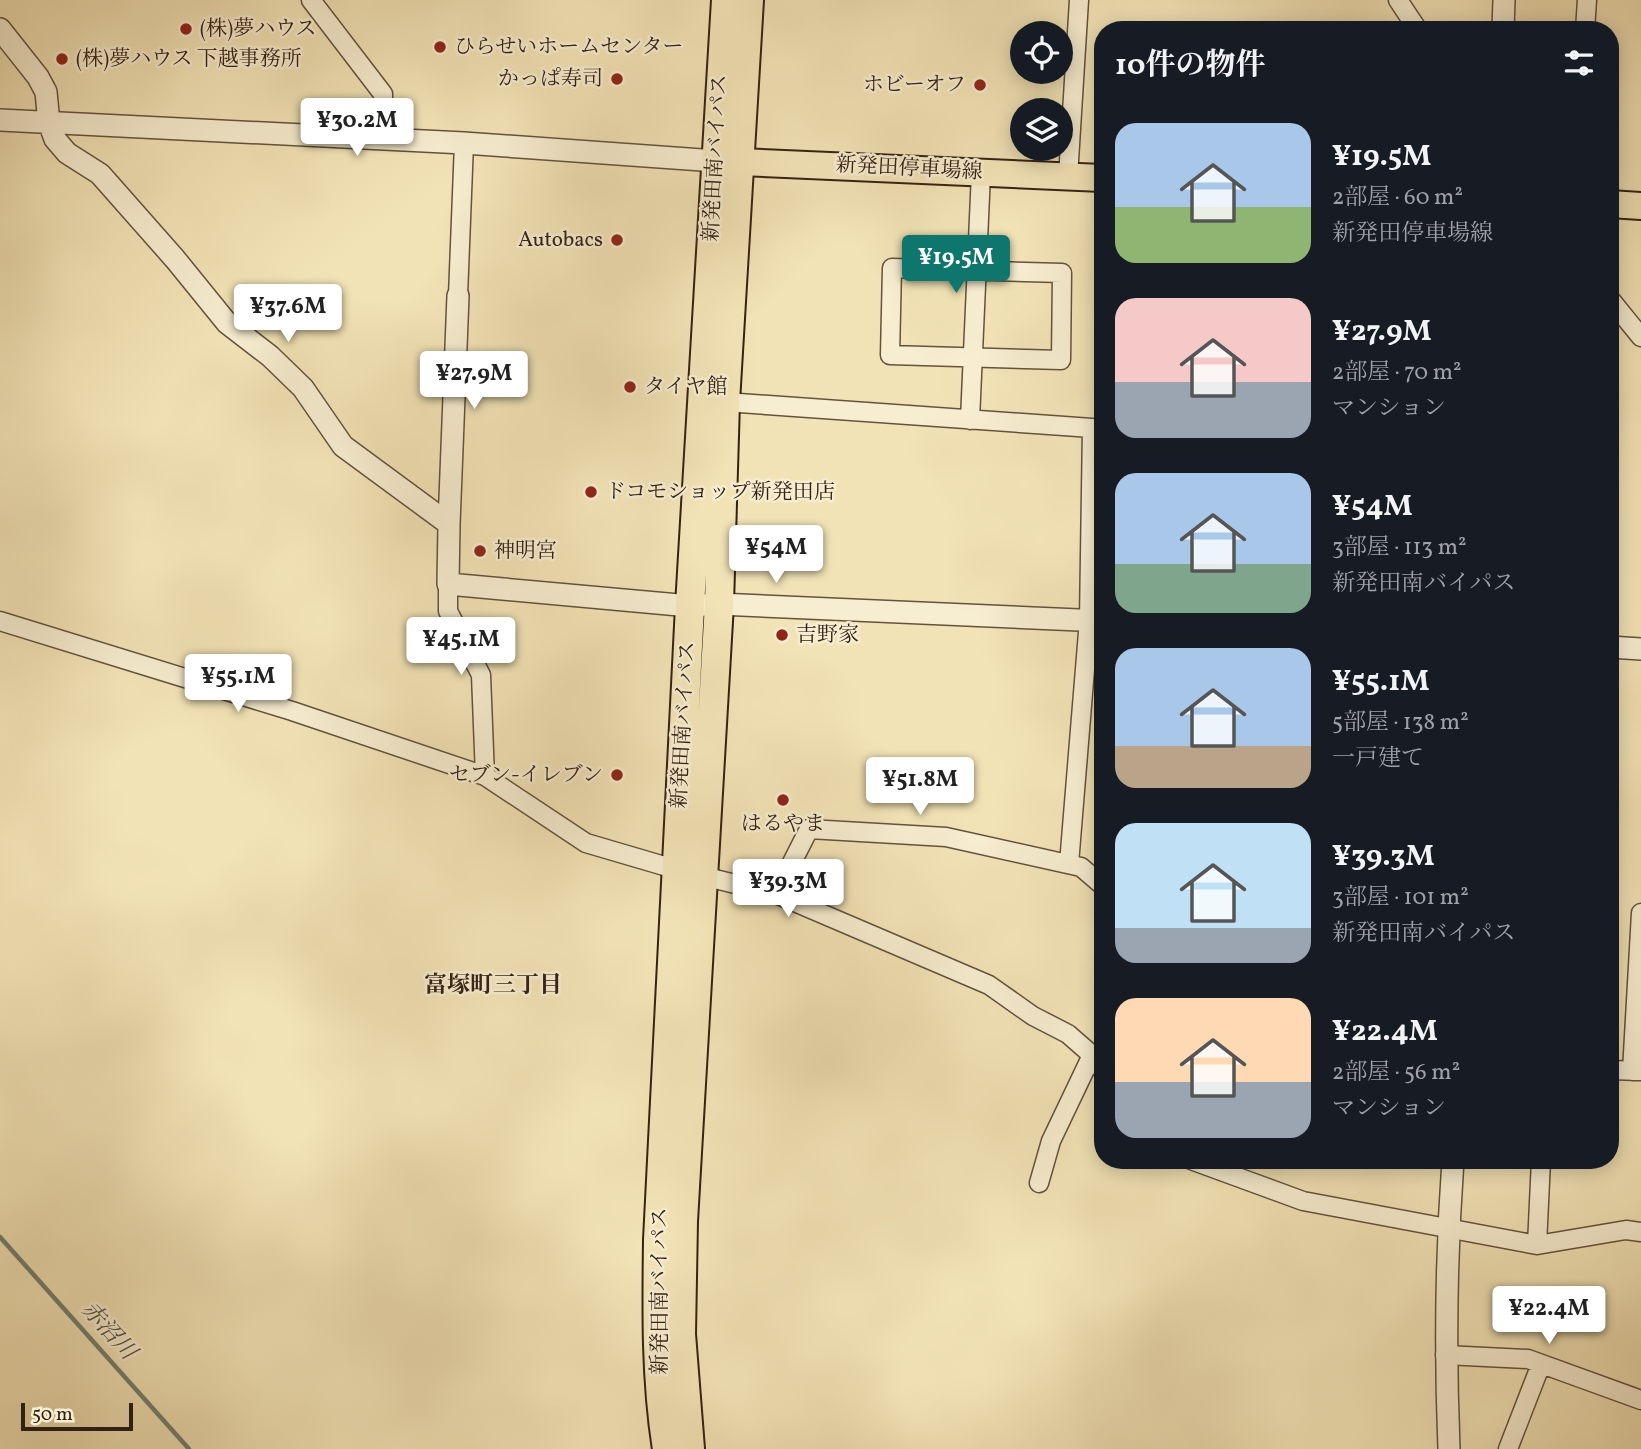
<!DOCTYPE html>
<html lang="ja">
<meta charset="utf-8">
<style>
:root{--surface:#171b24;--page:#242831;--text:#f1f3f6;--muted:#9ea1a6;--accent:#0f766e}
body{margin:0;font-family:Vollkorn,"Noto Serif JP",serif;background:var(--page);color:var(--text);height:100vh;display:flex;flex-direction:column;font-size:26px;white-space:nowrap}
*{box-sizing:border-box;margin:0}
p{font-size:23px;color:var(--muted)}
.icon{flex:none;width:38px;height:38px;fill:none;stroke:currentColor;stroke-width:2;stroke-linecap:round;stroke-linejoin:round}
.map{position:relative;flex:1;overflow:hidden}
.drawer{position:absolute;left:1094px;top:21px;width:525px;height:1148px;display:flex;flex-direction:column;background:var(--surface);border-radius:28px;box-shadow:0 4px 18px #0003}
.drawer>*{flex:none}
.buttons{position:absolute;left:1010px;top:21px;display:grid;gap:14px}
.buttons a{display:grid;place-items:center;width:63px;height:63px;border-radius:50%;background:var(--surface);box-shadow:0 4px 18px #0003;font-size:35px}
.scale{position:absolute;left:21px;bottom:18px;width:112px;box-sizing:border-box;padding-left:7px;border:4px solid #342116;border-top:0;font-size:19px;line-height:24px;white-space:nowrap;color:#342116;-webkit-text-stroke:5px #f7edd0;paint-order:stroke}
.price{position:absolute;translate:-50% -60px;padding:0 16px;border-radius:7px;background:#fff;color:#222;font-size:23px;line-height:46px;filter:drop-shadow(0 2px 4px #0008)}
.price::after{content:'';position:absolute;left:50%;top:42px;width:21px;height:16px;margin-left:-10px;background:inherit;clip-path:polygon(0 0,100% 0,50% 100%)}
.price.selected{background:var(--accent);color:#fff}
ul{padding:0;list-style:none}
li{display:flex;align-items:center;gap:21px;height:175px;padding:0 21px}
li span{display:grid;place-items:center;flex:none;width:196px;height:140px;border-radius:21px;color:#555}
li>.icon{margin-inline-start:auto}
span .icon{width:84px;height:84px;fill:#fffc;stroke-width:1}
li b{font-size:30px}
h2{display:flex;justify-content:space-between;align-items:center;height:84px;padding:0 21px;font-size:30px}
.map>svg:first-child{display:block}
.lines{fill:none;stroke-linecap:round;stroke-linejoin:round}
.stream{stroke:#727f71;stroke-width:4.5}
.minor-casing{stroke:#64523e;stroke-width:21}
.tertiary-casing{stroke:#64523e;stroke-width:24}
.primary-casing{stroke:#342116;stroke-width:30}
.trunk-casing{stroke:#342116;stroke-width:32}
.minor{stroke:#f7edd0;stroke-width:18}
.tertiary{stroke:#f7edd0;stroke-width:21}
.primary{stroke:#f2e3b6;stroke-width:26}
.trunk{stroke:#f2e3b6;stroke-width:28}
.poi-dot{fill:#8f2418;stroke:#f7edd0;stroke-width:2.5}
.labels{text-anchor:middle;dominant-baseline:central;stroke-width:5;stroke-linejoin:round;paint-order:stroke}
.poi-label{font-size:21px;fill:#342116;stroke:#f7edd0;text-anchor:start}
.street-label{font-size:21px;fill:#342116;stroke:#f7edd0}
.neighbourhood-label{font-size:23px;font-weight:bold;fill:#342116;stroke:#f7edd0}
.water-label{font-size:23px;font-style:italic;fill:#535044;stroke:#f7edd0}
</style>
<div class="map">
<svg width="1641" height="1449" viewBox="0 0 1641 1449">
<rect width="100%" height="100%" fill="#f2e3b6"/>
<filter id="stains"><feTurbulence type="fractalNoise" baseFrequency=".00286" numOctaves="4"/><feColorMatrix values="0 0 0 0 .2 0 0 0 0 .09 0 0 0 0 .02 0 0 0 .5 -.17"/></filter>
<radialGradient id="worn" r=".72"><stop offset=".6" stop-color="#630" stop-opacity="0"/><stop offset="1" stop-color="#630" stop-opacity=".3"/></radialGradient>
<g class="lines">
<!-- stream -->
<path class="stream" d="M 0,1237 L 189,1449"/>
<defs>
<path id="minor" d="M 311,0 L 383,94 L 383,138
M 1398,0 L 1418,30
M 1585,30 L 1587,0
M 1068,177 L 1079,0
M 892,268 L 1062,273 L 1061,360 L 890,355 Z
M 458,296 L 464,143
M 1610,299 L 1641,337
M 725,402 L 1092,428 L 1089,620 L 1069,864
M 970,420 L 981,173
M 448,584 L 448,611 L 481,675 L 485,776
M 0,621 L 292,711 L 485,776 L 586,843 L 678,870 L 776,894 L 989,985 L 1033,1016 L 1068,1034 L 1092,1055 L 1102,1070
M 776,894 L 809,829 L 946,837 L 1081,867 L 1102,885
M 1610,1070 L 1641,1071
M 1632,1071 L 1641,913
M 1191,1160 L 1303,1201 L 1537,1245 L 1626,1230 L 1641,1232
M 1039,1183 L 1051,1141 L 1092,1055
M 1537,1245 L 1541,1160
M 1445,1355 L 1528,1359 L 1641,1400
M 1508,1449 L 1541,1364"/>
<path id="tertiary" d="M 0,29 L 38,77 L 46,92 L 49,123 L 55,139 L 67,153 L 100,174 L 175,259 L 227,323 L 270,356 L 303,388 L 343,446 L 449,524 L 448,584 L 690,606 L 719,604 L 1102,621
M 1503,30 L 1504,0
M 0,120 L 464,143 L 716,161
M 449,524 L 458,296
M 1610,647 L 1641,649
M 1449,1449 C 1445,1352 1446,1257 1453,1160"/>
<path id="primary" d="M 718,161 L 1102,178
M 1610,204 L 1641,206"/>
<path id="trunk" d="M 667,1449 C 656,1380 657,1310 658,1240 L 690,606 L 726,0
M 690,1449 L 681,1334 L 683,1221 L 719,604 L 725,402 L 749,0"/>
</defs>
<!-- minor casing -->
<use href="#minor" class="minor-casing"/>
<!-- tertiary casing -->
<use href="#tertiary" class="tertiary-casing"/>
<!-- primary casing -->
<use href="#primary" class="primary-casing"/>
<!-- trunk casing -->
<use href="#trunk" class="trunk-casing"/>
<!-- minor -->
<use href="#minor" class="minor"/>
<!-- tertiary -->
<use href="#tertiary" class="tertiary"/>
<!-- primary -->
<use href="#primary" class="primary"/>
<!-- trunk -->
<use href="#trunk" class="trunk"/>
</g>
<!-- markers -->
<g class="poi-dot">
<circle cx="186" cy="29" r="7"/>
<circle cx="440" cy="47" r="7"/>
<circle cx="62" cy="59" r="7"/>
<circle cx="617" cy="79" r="7"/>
<circle cx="980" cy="85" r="7"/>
<circle cx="617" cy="240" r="7"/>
<circle cx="630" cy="387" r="7"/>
<circle cx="591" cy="492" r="7"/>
<circle cx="480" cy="551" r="7"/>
<circle cx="782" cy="635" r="7"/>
<circle cx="617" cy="775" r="7"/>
<circle cx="783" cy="800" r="7"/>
</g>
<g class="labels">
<!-- poi labels -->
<g class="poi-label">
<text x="200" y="29">(株)夢ハウス</text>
<text x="454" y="47">ひらせいホームセンター</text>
<text x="76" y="59">(株)夢ハウス 下越事務所</text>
<text x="603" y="79" text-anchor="end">かっぱ寿司</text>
<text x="966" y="85" text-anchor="end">ホビーオフ</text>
<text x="603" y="240" text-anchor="end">Autobacs</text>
<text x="644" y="387">タイヤ館</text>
<text x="605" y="492">ドコモショップ新発田店</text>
<text x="494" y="551">神明宮</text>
<text x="796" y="635">吉野家</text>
<text x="603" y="775" text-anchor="end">セブン-イレブン</text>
<text x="783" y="824" text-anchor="middle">はるやま</text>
</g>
<!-- street labels -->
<g class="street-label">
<text transform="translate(716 158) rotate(-87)">新発田南バイパス</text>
<text transform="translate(909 169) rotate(3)">新発田停車場線</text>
<text transform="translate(684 725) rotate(-87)">新発田南バイパス</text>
<text transform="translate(660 1291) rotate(-90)">新発田南バイパス</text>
</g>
<!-- neighbourhood labels -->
<g class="neighbourhood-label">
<text x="493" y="986">富塚町三丁目</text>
</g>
<!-- water labels -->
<g class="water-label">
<text transform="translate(108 1331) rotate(48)">赤沼川</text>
</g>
</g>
<rect width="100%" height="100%" filter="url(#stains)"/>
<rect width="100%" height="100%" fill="url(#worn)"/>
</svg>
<div class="buttons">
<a><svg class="icon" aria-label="locate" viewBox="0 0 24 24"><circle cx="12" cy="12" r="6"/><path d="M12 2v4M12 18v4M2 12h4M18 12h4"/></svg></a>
<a><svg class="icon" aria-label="layers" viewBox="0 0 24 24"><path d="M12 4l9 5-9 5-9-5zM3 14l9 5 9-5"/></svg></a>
</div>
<div class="scale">50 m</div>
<b class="price" style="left:357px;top:158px">¥30.2M</b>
<b class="price selected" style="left:956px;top:295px">¥19.5M</b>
<b class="price" style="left:288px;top:344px">¥37.6M</b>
<b class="price" style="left:474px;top:411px">¥27.9M</b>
<b class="price" style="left:776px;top:585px">¥54M</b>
<b class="price" style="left:461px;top:677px">¥45.1M</b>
<b class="price" style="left:238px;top:714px">¥55.1M</b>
<b class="price" style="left:920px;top:817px">¥51.8M</b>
<b class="price" style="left:788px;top:919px">¥39.3M</b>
<b class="price" style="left:1549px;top:1346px">¥22.4M</b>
<section class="drawer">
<h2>10件の物件<svg class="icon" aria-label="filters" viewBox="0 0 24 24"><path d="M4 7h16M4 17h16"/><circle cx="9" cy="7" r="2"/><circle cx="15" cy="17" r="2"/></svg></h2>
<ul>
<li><span style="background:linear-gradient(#a9c7e8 60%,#8fb573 0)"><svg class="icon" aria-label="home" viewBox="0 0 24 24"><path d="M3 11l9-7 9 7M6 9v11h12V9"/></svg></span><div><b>¥19.5M</b><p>2部屋 · 60 m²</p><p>新発田停車場線</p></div></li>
<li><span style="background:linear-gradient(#f6c9c9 60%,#9aa5b1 0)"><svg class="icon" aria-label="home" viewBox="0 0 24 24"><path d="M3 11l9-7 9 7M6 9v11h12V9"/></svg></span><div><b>¥27.9M</b><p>2部屋 · 70 m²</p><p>マンション</p></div></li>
<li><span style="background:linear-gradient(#a9c7e8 65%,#7fa58c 0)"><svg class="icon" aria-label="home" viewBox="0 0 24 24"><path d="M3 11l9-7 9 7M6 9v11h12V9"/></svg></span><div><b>¥54M</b><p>3部屋 · 113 m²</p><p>新発田南バイパス</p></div></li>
<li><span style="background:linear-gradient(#a9c7e8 70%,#b9a48a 0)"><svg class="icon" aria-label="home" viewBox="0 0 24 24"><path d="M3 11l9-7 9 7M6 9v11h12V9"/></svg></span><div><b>¥55.1M</b><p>5部屋 · 138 m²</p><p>一戸建て</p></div></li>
<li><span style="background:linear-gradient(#bfe0f5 75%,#9aa5b1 0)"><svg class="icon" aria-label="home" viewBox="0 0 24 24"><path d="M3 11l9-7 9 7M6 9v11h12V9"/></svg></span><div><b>¥39.3M</b><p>3部屋 · 101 m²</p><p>新発田南バイパス</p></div></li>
<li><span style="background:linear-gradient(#ffd9b3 60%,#9aa5b1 0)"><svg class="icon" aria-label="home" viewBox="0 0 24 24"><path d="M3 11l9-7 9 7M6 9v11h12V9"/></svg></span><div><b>¥22.4M</b><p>2部屋 · 56 m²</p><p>マンション</p></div></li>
</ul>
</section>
</div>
